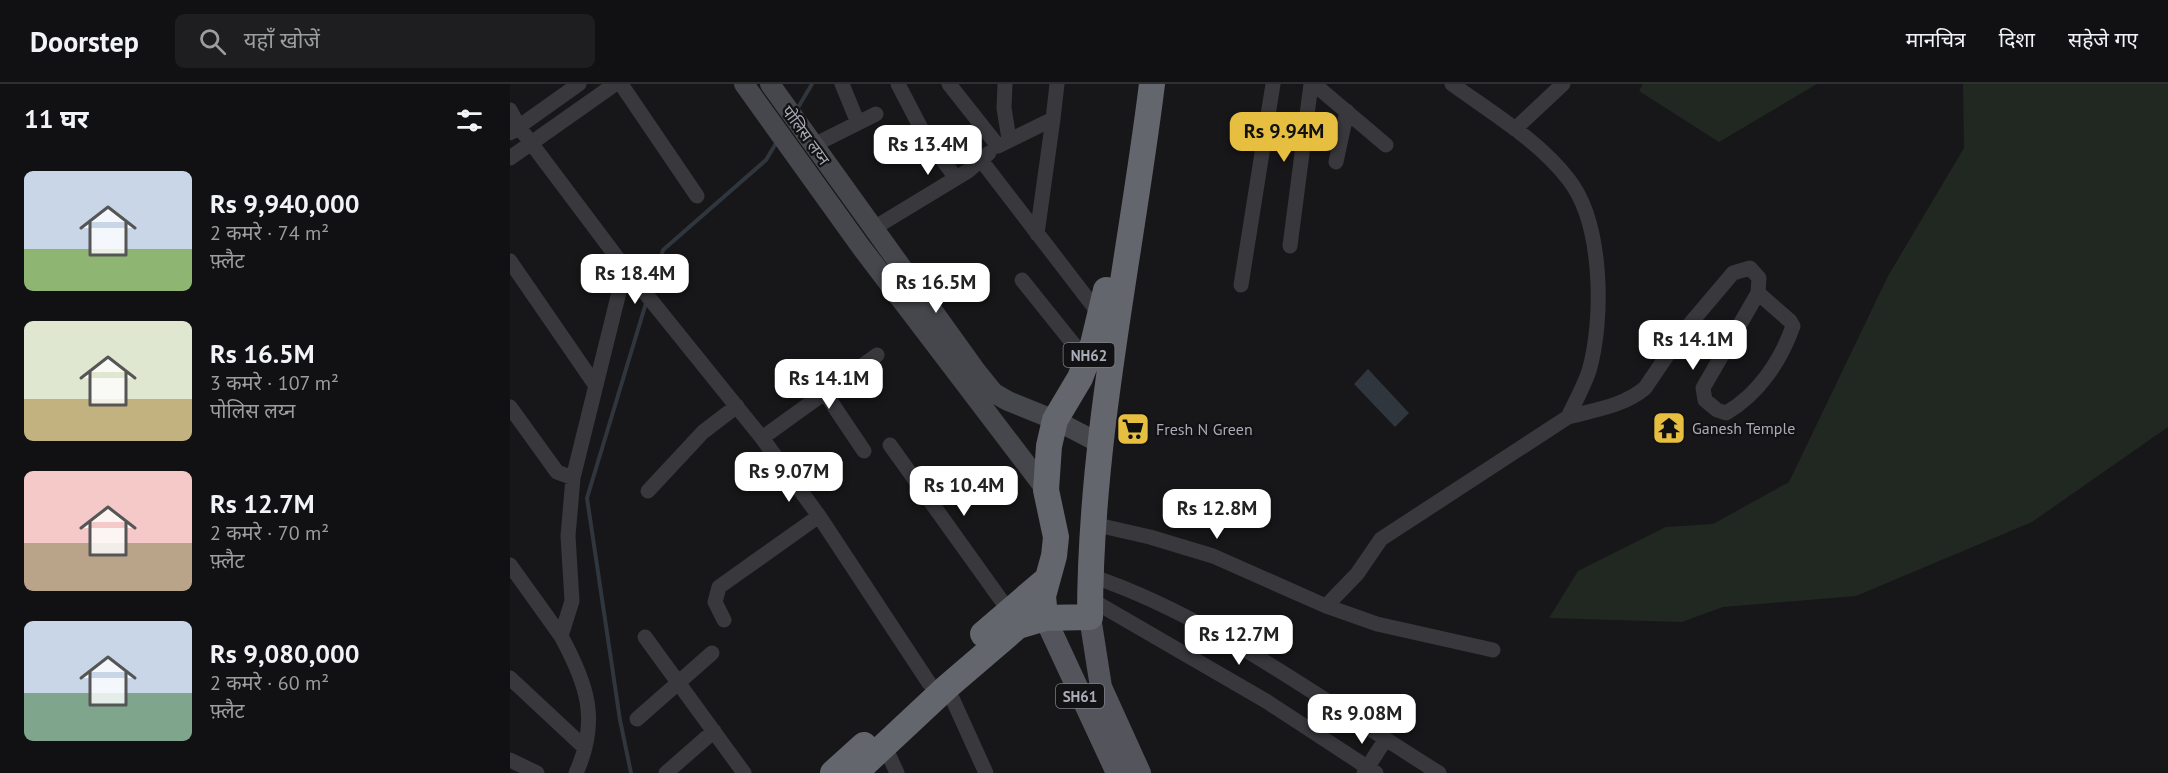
<!DOCTYPE html>
<html lang="hi">
<meta charset="utf-8">
<style>
:root{--surface:#111012;--page:#1e1e20;--text:#f1f3f6;--muted:#9c9d9f;--line:#303032;--accent:#e6bf41}
body{margin:0;font-family:"PT Sans","Noto Sans Devanagari",sans-serif;background:var(--page);color:var(--text);height:100vh;display:flex;flex-direction:column;font-size:22px;white-space:nowrap}
*{box-sizing:border-box;margin:0}
p{font-size:20px;color:var(--muted)}
.icon{flex:none;width:33px;height:33px;fill:none;stroke:currentColor;stroke-width:2;stroke-linecap:round;stroke-linejoin:round}
.map{position:relative;flex:1;overflow:hidden}
.side{display:flex;flex-direction:column;background:var(--surface);width:510px}
.side>*{flex:none}
.price{position:absolute;translate:-50% -51px;padding:0 14px;border-radius:12px;background:#fff;color:#222;font-size:20px;line-height:39px;filter:drop-shadow(0 2px 3px #0008)}
.price::after{content:'';position:absolute;left:50%;top:36px;width:18px;height:14px;margin-left:-9px;background:inherit;clip-path:polygon(0 0,100% 0,50% 100%)}
.price.current{background:var(--accent);color:#111}
ul{padding:0;list-style:none}
li{display:flex;align-items:center;gap:18px;height:150px;padding:0 24px}
li span{display:grid;place-items:center;flex:none;width:168px;height:120px;border-radius:9px;color:#555}
li>.icon{margin-inline-start:auto}
span .icon{width:72px;height:72px;fill:#fffc;stroke-width:1}
li b{font-size:26px}
h2{display:flex;justify-content:space-between;align-items:center;height:72px;padding:0 24px;font-size:26px}
header{display:flex;align-items:center;gap:36px;box-sizing:border-box;height:84px;padding:0 30px;background:var(--surface);border-bottom:2px solid var(--line)}
header strong{font-size:28px}
nav{display:flex;gap:33px;margin-inline-start:auto;font-size:21px}
.search{width:420px;height:54px;background:var(--page);display:flex;align-items:center;gap:15px;box-sizing:border-box;padding:0 21px;border-radius:9px;color:var(--muted);font-size:22px}
main{display:flex;flex:1;min-height:0}
.map>svg:first-child{display:block}
.green{fill:#212822}
.water{fill:#2f363d}
.lines{fill:none;stroke-linecap:round;stroke-linejoin:round}
.stream{stroke:#2f363d;stroke-width:4}
.street{stroke:#38383d;stroke-width:15}
.secondary{stroke:#46474d;stroke-width:20}
.primary{stroke:#54555c;stroke-width:22}
.highway{stroke:#64666e;stroke-width:26}
.labels{text-anchor:middle;dominant-baseline:central;stroke-width:4.5;stroke-linejoin:round;paint-order:stroke}
.shield{fill:#121113;stroke:#7c7e86;stroke-width:1.5}
.shield-label{font-size:15px;font-weight:bold;fill:#a9acb7}
.street-label{font-size:16px;fill:#a9acb7;stroke:#121113}
.poi-label{font-size:16px;fill:#a9acb7;stroke:#121113;text-anchor:start}
</style>
<header>
<strong>Doorstep</strong>
<div class="search"><svg class="icon" aria-label="search" viewBox="0 0 24 24"><circle cx="10" cy="10" r="6"/><path d="M15 15l6 6"/></svg>यहाँ खोजें</div>
<nav><a>मानचित्र</a><a>दिशा</a><a>सहेजे गए</a></nav>
</header>
<main>
<section class="side">
<h2>11 घर<svg class="icon" aria-label="filters" viewBox="0 0 24 24"><path d="M4 7h16M4 17h16"/><circle cx="9" cy="7" r="2"/><circle cx="15" cy="17" r="2"/></svg></h2>
<ul>
<li><span style="background:linear-gradient(#c9d6e8 65%,#8fb573 0)"><svg class="icon" aria-label="home" viewBox="0 0 24 24"><path d="M3 11l9-7 9 7M6 9v11h12V9"/></svg></span><div><b>Rs 9,940,000</b><p>2 कमरे · 74 m²</p><p>फ़्लैट</p></div></li>
<li><span style="background:linear-gradient(#dfe7d0 65%,#c2b280 0)"><svg class="icon" aria-label="home" viewBox="0 0 24 24"><path d="M3 11l9-7 9 7M6 9v11h12V9"/></svg></span><div><b>Rs 16.5M</b><p>3 कमरे · 107 m²</p><p>पोलिस लय्न</p></div></li>
<li><span style="background:linear-gradient(#f6c9c9 60%,#b9a48a 0)"><svg class="icon" aria-label="home" viewBox="0 0 24 24"><path d="M3 11l9-7 9 7M6 9v11h12V9"/></svg></span><div><b>Rs 12.7M</b><p>2 कमरे · 70 m²</p><p>फ़्लैट</p></div></li>
<li><span style="background:linear-gradient(#c9d6e8 60%,#7fa58c 0)"><svg class="icon" aria-label="home" viewBox="0 0 24 24"><path d="M3 11l9-7 9 7M6 9v11h12V9"/></svg></span><div><b>Rs 9,080,000</b><p>2 कमरे · 60 m²</p><p>फ़्लैट</p></div></li>
</ul>
</section>
<div class="map">
<svg width="1658" height="689" viewBox="0 0 1658 689">
<rect width="100%" height="100%" fill="#171618"/>
<!-- green -->
<path class="green" d="M 1133,0 L 1307,0 L 1209,58 L 1129,7 Z
M 1453,0 L 1658,0 L 1658,343 L 1522,438 L 1346,512 L 1213,523 L 1172,538 L 1039,534 L 1068,487 L 1156,443 L 1203,440 L 1279,398 L 1378,192 L 1454,64 Z"/>
<!-- water -->
<path class="water" d="M 858,285 L 899,329 L 885,343 L 844,300 Z"/>
<g class="lines">
<!-- stream -->
<path class="stream" d="M 286,27 L 302,0
M 140,209 L 153,166 L 256,76 L 268,56
M 121,689 L 110,636 L 77,414 L 136,219"/>
<!-- street -->
<path class="street" d="M 111,0 L 187,112
M 332,0 L 348,39
M 388,0 L 415,52 L 446,94
M 439,0 L 488,62 L 543,35 L 547,0
M 495,0 L 494,24 L 499,55
M 804,0 L 876,61
M 942,0 C 982,29 1028,56 1059,96 C 1093,140 1094,235 1079,287 C 1074,302 1065,318 1058,333 C 1084,326 1114,322 1135,304 L 1173,248 L 1223,189 L 1240,184 L 1249,194 L 1248,209 L 1193,304 L 1195,316 L 1207,326 L 1216,329 C 1249,310 1271,276 1283,242 L 1280,237 L 1248,209
M 0,26 L 9,43 L 115,184 L 252,354 L 309,432 L 419,599
M 1005,45 L 1053,0
M 0,49 L 69,0
M 304,61 L 366,30
M 0,74 L 105,0
M 471,76 L 590,231
M 826,78 L 837,27
M 364,144 L 458,87 L 479,69
M 527,150 L 543,35
M 780,162 L 801,0
M 0,177 L 86,302
M 512,196 L 577,277
M 731,201 L 763,0
M 315,309 L 354,367
M 0,323 L 47,388 L 63,394
M 252,354 L 367,271
M 380,361 L 499,527
M 138,407 L 193,348 L 227,322
M 583,440 L 640,453 L 703,472 L 816,522 L 867,540 L 983,566
M 0,481 L 51,552 L 62,517 L 58,452 L 63,394 L 115,184
M 581,492 C 702,532 820,622 929,689
M 580,515 L 756,617 L 866,689
M 816,522 L 847,490 L 871,455 L 1058,333
M 214,536 L 205,518 L 209,503 L 309,432
M 51,552 C 77,600 90,636 66,689
M 135,553 L 234,689
M 0,594 L 75,664
M 437,603 L 476,689
M 127,635 L 202,569
M 375,663 L 387,689
M 0,676 L 27,689
M 156,689 L 204,647
M 854,689 L 875,656"/>
<!-- secondary -->
<path class="secondary" d="M 234,0 L 351,163 L 536,406
M 260,0 L 467,288 L 484,309 L 498,317 L 545,336 L 591,360"/>
<!-- primary -->
<path class="primary" d="M 580,533 L 591,603 L 630,689
M 535,534 L 607,689"/>
<!-- highway -->
<path class="highway" d="M 535,534 L 533,512 L 544,472 L 546,453 L 536,406 L 539,362 L 545,336 L 570,294 L 583,260 L 596,206
M 473,550 L 536,496
M 323,689 L 354,661
M 345,689 L 437,603 L 508,542 L 535,534 L 580,533 C 580,353 620,177 642,0"/>
</g>
<!-- icons -->
<defs>
<symbol id="temple-square" viewBox="-11 -11 22 22"><rect x="-9" y="-9" width="18" height="18" rx="4" fill="#e6bf41" stroke="#121113"/><path d="M0-6L5-2H3V0L6.5 2.5H4V6H1.5V3h-3V6H-4V2.5H-6.5L-3 0V-2H-5Z" fill="#111"/></symbol>
<symbol id="supermarket-square" viewBox="-11 -11 22 22"><rect x="-9" y="-9" width="18" height="18" rx="4" fill="#e6bf41" stroke="#121113"/><path d="M-6-5.5h2.5l.6 2H6L4.5 2H-2.5L-4.4-4H-6ZM-1.5 3.2a1.3 1.3 0 1 0 .1 0ZM3 3.2a1.3 1.3 0 1 0 .1 0Z" fill="#111"/></symbol>
</defs>
<g fill-rule="evenodd">
<use href="#temple-square" x="1140" y="325" width="38" height="38"/>
<use href="#supermarket-square" x="604" y="326" width="38" height="38"/>
</g>
<g class="labels">
<!-- shield labels -->
<g class="shield">
<rect x="553.5" y="259" width="51" height="24" rx="4.5"/>
<rect x="546" y="600" width="48" height="24" rx="4.5"/>
</g>
<g class="shield-label">
<text x="579" y="271">NH62</text>
<text x="570" y="612">SH61</text>
</g>
<!-- street labels -->
<g class="street-label">
<text transform="translate(296 51) rotate(54)">पोलिस लय्न</text>
</g>
<!-- poi labels -->
<g class="poi-label">
<text x="1182" y="344">Ganesh Temple</text>
<text x="646" y="345">Fresh N Green</text>
</g>
</g>
</svg>
<b class="price current" style="left:774px;top:79px">Rs 9.94M</b>
<b class="price" style="left:418px;top:92px">Rs 13.4M</b>
<b class="price" style="left:125px;top:221px">Rs 18.4M</b>
<b class="price" style="left:426px;top:230px">Rs 16.5M</b>
<b class="price" style="left:1183px;top:287px">Rs 14.1M</b>
<b class="price" style="left:319px;top:326px">Rs 14.1M</b>
<b class="price" style="left:279px;top:419px">Rs 9.07M</b>
<b class="price" style="left:454px;top:433px">Rs 10.4M</b>
<b class="price" style="left:707px;top:456px">Rs 12.8M</b>
<b class="price" style="left:729px;top:582px">Rs 12.7M</b>
<b class="price" style="left:852px;top:661px">Rs 9.08M</b>
</div>
</main>
